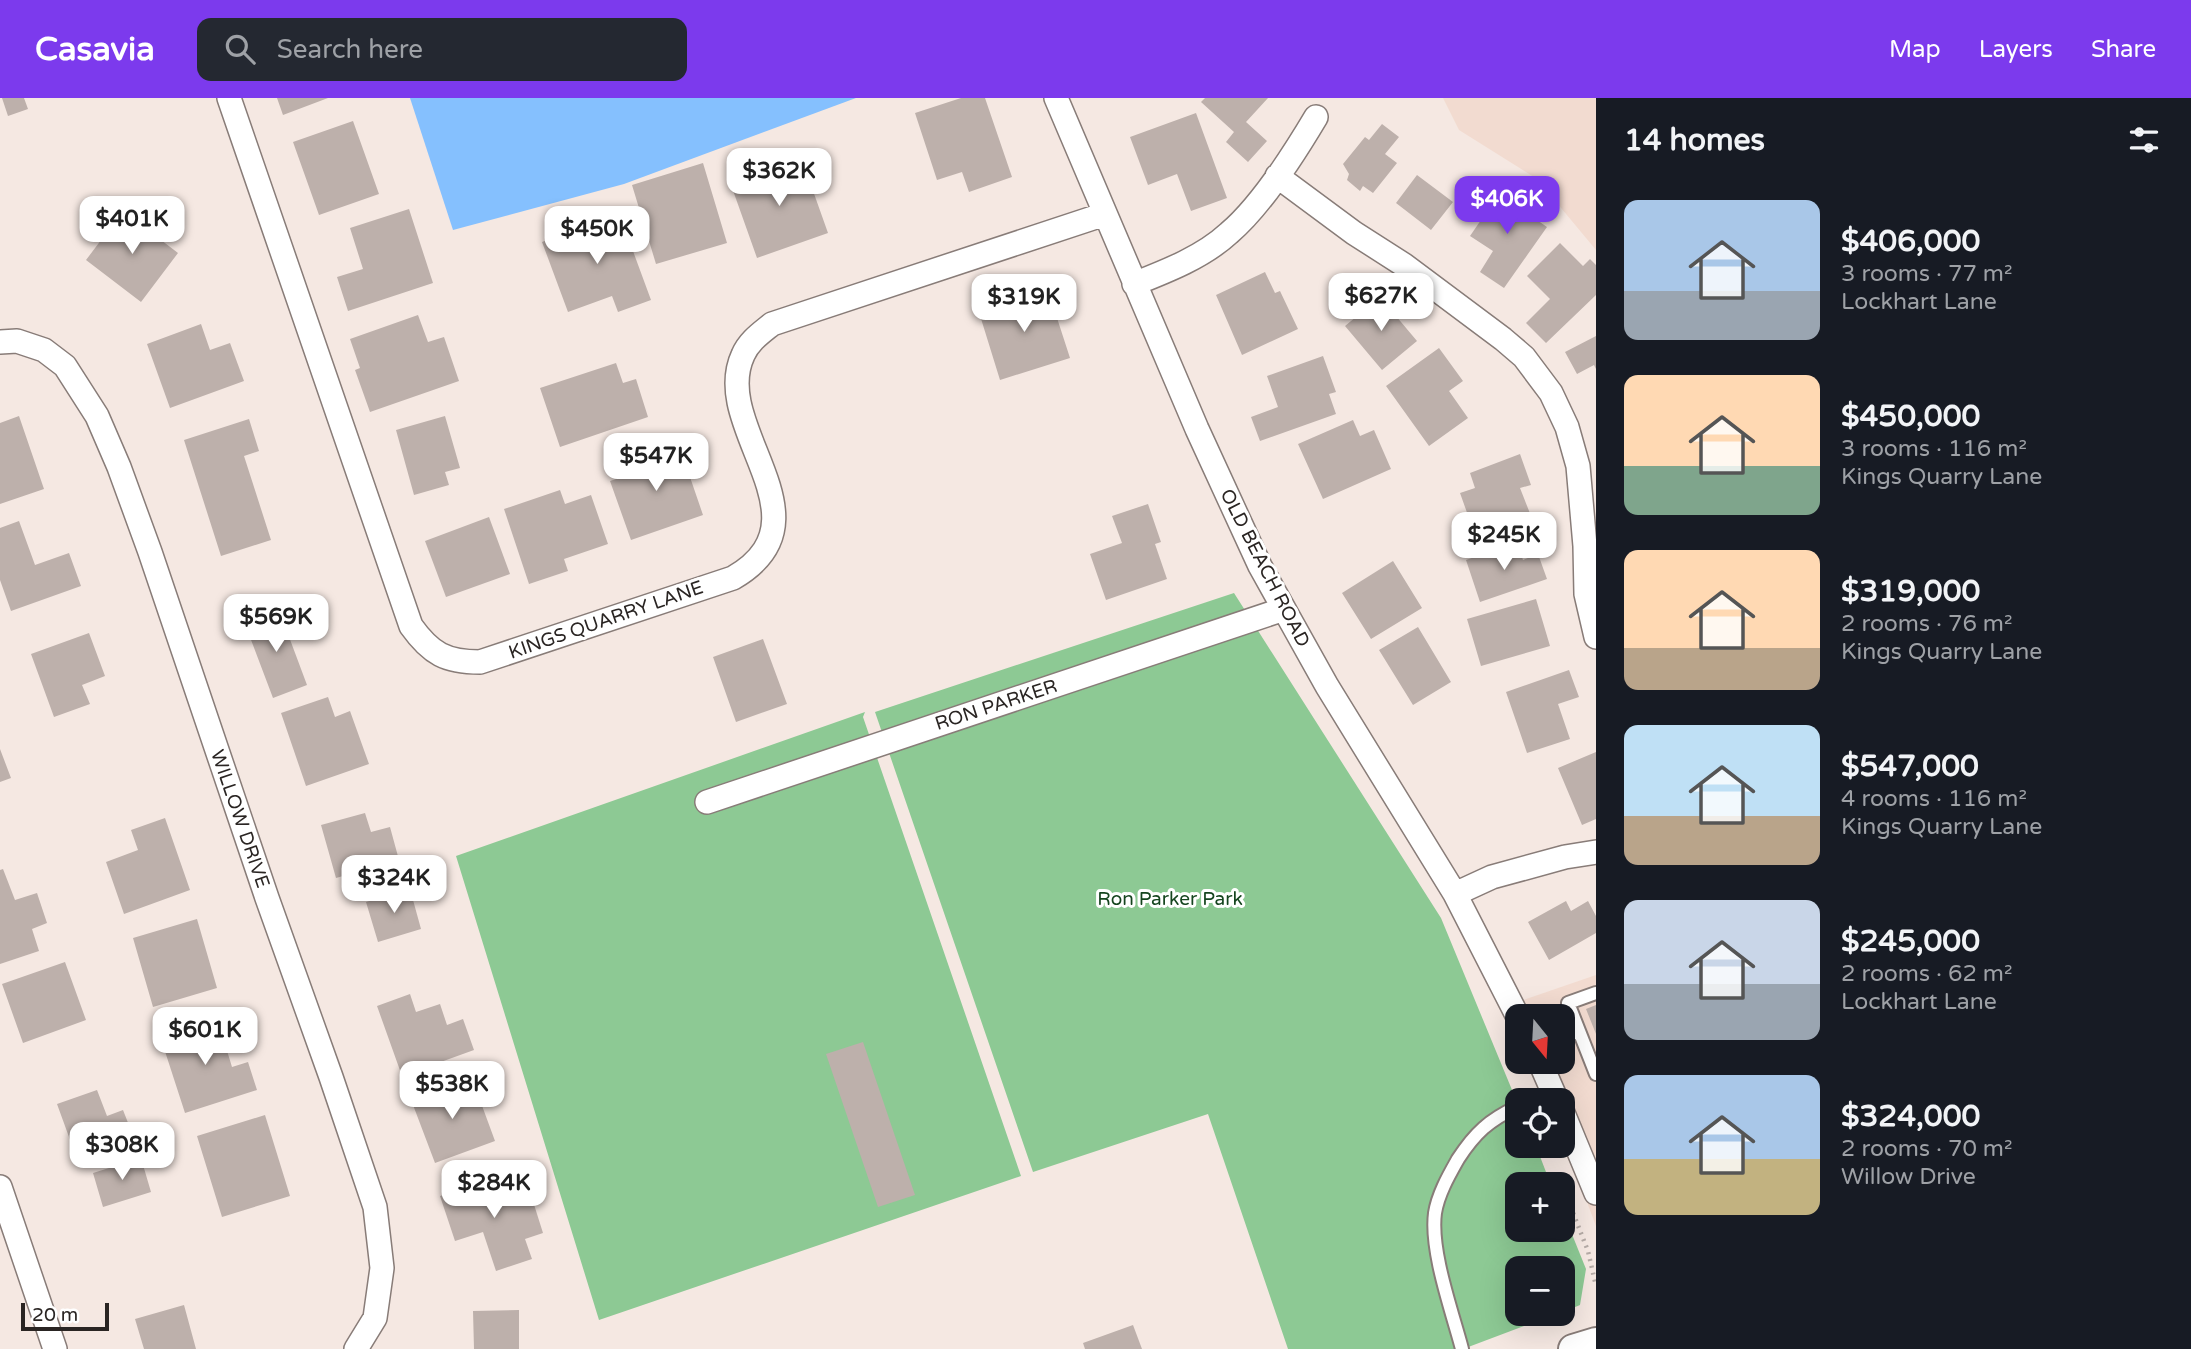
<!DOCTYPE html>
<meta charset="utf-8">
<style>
:root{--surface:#171b24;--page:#242831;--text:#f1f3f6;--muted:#9ea1a6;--accent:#7c3aed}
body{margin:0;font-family:"Varela Round",sans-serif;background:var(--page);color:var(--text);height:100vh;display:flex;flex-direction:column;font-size:26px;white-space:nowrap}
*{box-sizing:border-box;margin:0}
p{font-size:23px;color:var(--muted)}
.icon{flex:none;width:38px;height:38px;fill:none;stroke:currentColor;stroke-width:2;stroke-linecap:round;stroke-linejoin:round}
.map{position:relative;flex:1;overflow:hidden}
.panel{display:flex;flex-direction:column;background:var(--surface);width:595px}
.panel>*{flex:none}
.needle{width:46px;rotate:162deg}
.controls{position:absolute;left:1505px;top:906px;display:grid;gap:14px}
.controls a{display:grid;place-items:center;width:70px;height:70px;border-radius:14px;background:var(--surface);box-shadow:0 7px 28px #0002;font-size:35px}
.scale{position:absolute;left:21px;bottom:18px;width:88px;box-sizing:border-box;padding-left:7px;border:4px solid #2a2523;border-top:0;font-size:19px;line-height:24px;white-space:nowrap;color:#2a2523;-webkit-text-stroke:5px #fff;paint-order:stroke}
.price{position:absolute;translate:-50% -60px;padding:0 16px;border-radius:14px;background:#fff;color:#222;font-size:23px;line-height:46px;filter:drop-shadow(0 2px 4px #0008)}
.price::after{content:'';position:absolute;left:50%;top:42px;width:21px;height:16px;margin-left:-10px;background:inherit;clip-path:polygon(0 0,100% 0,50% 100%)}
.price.on{background:var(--accent);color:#fff}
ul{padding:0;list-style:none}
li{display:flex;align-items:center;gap:21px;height:175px;padding:0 28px}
li span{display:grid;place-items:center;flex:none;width:196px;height:140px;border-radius:14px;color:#555}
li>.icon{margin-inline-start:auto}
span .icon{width:84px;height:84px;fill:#fffc;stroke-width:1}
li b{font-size:30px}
h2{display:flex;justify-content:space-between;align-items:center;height:84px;padding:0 28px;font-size:30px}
header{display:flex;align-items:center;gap:42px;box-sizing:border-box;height:98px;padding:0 35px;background:var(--accent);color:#fff}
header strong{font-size:33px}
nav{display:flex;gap:38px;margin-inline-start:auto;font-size:24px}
.search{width:490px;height:63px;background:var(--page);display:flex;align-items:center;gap:18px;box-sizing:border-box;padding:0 24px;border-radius:14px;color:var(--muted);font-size:26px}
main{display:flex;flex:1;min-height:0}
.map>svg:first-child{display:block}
.commercial{fill:#f2dbd0}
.green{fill:#8dc994}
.water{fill:#85c0fe}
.building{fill:#bdb0ab}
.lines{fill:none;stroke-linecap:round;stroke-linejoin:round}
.service-casing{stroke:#887c78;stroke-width:16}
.minor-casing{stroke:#887c78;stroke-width:26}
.tertiary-casing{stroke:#887c78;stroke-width:32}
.path{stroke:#b5aba6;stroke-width:4.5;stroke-dasharray:2 5;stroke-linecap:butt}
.service{stroke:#fff;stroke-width:12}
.minor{stroke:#fff;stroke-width:23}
.tertiary{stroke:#fff;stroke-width:28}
.labels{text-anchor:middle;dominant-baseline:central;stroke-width:6;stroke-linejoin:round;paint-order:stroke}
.street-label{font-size:19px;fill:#2a2523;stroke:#fff}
.park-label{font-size:19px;fill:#15451f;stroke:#fff}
</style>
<header>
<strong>Casavia</strong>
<div class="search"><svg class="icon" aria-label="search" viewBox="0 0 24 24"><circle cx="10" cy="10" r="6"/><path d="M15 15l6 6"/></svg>Search here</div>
<nav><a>Map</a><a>Layers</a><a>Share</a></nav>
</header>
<main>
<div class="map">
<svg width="1596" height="1251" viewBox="0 0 1596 1251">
<rect width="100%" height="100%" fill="#f5e8e2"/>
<!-- commercial -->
<path class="commercial" d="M 1443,0 L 1596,0 L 1596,152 L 1537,81 L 1459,32 Z
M 1596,877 L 1596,1128 L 1534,964 L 1563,964 L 1563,919 L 1517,919 L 1512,906 Z"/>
<!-- green -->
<path class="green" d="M 1234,495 L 1441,820 L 1517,1004 L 1517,1048 L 1536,1048 L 1551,1087 L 1517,1087 L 1517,1132 L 1563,1132 L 1563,1114 L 1586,1171 L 1580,1207 L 1563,1214 L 1563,1171 L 1517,1171 L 1517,1216 L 1556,1216 L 1463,1251 L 1288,1251 L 1208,1016 L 1033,1074 L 875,614 Z
M 865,614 L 863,619 L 1021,1078 L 599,1222 L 456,758 Z"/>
<!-- water -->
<path class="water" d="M 410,0 L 856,0 L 624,86 L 453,132 Z"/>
<!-- building -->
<path class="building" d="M 2,0 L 24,0 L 28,11 L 8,18 Z
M 277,0 L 328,0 L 283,17 Z
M 961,0 L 985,0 L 1012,79 L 969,94 L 962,74 L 937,82 L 915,15 Z
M 1205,0 L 1268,0 L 1246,24 L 1267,43 L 1248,64 L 1226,44 L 1234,34 L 1201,4 Z
M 1196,15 L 1227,100 L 1191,113 L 1177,76 L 1148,87 L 1130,39 Z
M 353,23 L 379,96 L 319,117 L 293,44 Z
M 1382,26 L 1399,39 L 1385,56 L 1397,65 L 1373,95 L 1363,88 L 1360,93 L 1347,82 L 1349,76 L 1343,66 L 1365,39 L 1369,42 Z
M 801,59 L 828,135 L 757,160 L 730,84 Z
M 703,65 L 727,145 L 656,166 L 632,87 Z
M 1417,77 L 1453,104 L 1431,132 L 1396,105 Z
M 1503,90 L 1538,114 L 1534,120 L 1547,129 L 1504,190 L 1480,174 L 1493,153 L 1470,138 Z
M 409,111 L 433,185 L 348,213 L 337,179 L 363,171 L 350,130 Z
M 123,113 L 178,155 L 141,204 L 86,162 Z
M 619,115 L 651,202 L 618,214 L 612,198 L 568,214 L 542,144 Z
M 1560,145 L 1583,168 L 1590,161 L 1596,167 L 1596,197 L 1546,245 L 1526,225 L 1550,201 L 1527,178 Z
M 1265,174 L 1275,195 L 1280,193 L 1298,231 L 1242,257 L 1216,197 Z
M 1047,189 L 1070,260 L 1000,282 L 978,211 Z
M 1380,199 L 1417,243 L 1382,272 L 1345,228 Z
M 418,217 L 428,244 L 444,239 L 459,283 L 370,314 L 355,272 L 360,270 L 350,241 Z
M 201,226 L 210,252 L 230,245 L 244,283 L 170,310 L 147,246 Z
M 1596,238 L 1596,271 L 1594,267 L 1577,276 L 1565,254 Z
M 1439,250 L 1463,283 L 1449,293 L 1468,320 L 1429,348 L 1386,288 Z
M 1323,258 L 1336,294 L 1329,296 L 1336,316 L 1260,343 L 1251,319 L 1278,309 L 1267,278 Z
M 616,265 L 623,285 L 636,281 L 648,319 L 560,349 L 540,290 Z
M 19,318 L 44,391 L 0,406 L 0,325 Z
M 445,318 L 460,370 L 445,374 L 449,387 L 414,397 L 396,332 Z
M 249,321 L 259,353 L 244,358 L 271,442 L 221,458 L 184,342 Z
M 1353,322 L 1360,338 L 1374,332 L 1391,371 L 1323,401 L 1298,346 Z
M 679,347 L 703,417 L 631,442 L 610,383 L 631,376 L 627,365 Z
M 1520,356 L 1531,387 L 1520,390 L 1531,418 L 1495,431 L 1489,415 L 1470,423 L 1460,395 L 1475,390 L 1470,375 Z
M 560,392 L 565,406 L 591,397 L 608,446 L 564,461 L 568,473 L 529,486 L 504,411 Z
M 1148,406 L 1161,444 L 1155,446 L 1167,481 L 1106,502 L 1090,456 L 1122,445 L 1112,418 Z
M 489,419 L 510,476 L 446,499 L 425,443 Z
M 19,423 L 35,467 L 69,455 L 81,488 L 11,513 L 0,482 L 0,430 Z
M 1517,444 L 1523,462 L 1538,456 L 1547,481 L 1480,504 L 1466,462 Z
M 1393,463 L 1422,510 L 1371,541 L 1342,495 Z
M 1536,501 L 1550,548 L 1481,568 L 1467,521 Z
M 279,512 L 307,587 L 273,600 L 245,526 Z
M 1418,529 L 1451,584 L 1413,607 L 1379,552 Z
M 89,535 L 105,578 L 82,587 L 90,606 L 54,619 L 31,556 Z
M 763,541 L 787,606 L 736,624 L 713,559 Z
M 1569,572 L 1579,599 L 1558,606 L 1570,641 L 1527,655 L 1506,594 Z
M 328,599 L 335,619 L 350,613 L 369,666 L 306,688 L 281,615 Z
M 0,651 L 11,680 L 0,684 Z
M 1596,654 L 1596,721 L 1582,727 L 1558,670 Z
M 365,715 L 371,734 L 390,729 L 399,762 L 336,780 L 321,727 Z
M 165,720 L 190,792 L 124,816 L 106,764 L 138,752 L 131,732 Z
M 3,771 L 15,802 L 37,795 L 47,825 L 32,831 L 39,853 L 0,866 L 0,772 Z
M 410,791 L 421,831 L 378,844 L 366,804 Z
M 1566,803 L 1571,813 L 1588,803 L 1596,818 L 1596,835 L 1549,862 L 1528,824 Z
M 197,821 L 217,890 L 153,909 L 133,840 Z
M 65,864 L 86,922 L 23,945 L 2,886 Z
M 410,896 L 416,914 L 440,906 L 447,927 L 463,921 L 474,952 L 402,978 L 377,908 Z
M 1596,907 L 1596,936 L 1586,911 Z
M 217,920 L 232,969 L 248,964 L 257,992 L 185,1015 L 160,938 Z
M 863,944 L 915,1097 L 878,1109 L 826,956 Z
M 455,983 L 461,1000 L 477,994 L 495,1043 L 435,1065 L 410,999 Z
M 97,992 L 107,1018 L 123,1012 L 134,1040 L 77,1061 L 57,1006 Z
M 265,1017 L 290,1098 L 222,1119 L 197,1038 Z
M 141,1060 L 151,1094 L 103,1109 L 93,1075 Z
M 502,1078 L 511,1104 L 531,1097 L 543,1135 L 525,1141 L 532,1161 L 496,1173 L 483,1134 L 455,1143 L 440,1098 Z
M 184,1207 L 196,1251 L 144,1251 L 135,1221 Z
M 519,1212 L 519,1251 L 474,1251 L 473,1213 Z
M 1133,1227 L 1142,1251 L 1085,1251 L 1083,1245 Z"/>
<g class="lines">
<defs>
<path id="service" d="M 1596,895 L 1568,905 L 1596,976
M 1563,940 L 1579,933
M 1530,1003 L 1553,992
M 1462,1251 C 1452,1213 1430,1153 1435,1115 C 1438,1096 1449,1077 1458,1061 C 1475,1035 1489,1022 1517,1009"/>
<path id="minor" d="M 229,0 L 411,528 C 431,556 446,564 480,564 L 733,480 C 835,421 709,330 743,257 C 749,243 761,235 772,226 L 1105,116
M 1056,0 L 1197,331 L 1260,468 L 1327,588 L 1455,796 L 1518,919
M 1277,78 L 1354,135 L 1404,167 L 1503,241 L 1524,259 L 1551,295 L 1567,329 L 1578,368 L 1585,448 L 1586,496 L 1596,539
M 1134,186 C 1167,173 1203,159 1229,135 C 1262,107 1294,56 1316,19
M 0,244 L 17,243 L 44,252 L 65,268 L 97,318 L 119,369 L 150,454 L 267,800 L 331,979 L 375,1109 L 382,1170 L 375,1220 L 356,1251
M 707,704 L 1284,511
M 1455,796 L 1492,779 L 1565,759 L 1596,754
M 1540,964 L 1557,1003
M 1563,1015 L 1596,1095
M 0,1089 L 55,1251"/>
<path id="tertiary" d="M 1573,1251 L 1596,1244"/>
</defs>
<!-- service casing -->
<use href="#service" class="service-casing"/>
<!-- minor casing -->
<use href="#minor" class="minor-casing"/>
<!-- tertiary casing -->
<use href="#tertiary" class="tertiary-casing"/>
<!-- path -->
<path class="path" d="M 1568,1102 L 1588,1153 L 1596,1188"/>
<!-- service -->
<use href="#service" class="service"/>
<!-- minor -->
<use href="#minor" class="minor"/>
<!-- tertiary -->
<use href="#tertiary" class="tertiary"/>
</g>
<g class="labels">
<!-- street labels -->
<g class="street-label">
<text transform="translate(1265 470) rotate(63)">OLD BEACH ROAD</text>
<text transform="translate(606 522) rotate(-19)">KINGS QUARRY LANE</text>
<text transform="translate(996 607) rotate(-18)">RON PARKER</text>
<text transform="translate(240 721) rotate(71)">WILLOW DRIVE</text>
</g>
<!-- park labels -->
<g class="park-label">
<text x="1170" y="801">Ron Parker Park</text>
</g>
</g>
</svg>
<div class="controls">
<a><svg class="needle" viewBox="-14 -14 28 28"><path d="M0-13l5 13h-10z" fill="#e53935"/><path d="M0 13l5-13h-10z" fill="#9ea1a6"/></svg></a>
<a><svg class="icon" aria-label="locate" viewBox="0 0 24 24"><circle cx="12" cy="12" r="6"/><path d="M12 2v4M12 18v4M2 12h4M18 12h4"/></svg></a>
<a>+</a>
<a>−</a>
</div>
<div class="scale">20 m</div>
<b class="price" style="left:779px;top:110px">$362K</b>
<b class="price on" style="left:1507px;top:138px">$406K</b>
<b class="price" style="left:132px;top:158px">$401K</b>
<b class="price" style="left:597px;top:168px">$450K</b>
<b class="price" style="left:1381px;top:235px">$627K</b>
<b class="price" style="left:1024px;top:236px">$319K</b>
<b class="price" style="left:656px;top:395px">$547K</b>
<b class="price" style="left:1504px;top:474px">$245K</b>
<b class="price" style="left:276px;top:556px">$569K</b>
<b class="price" style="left:394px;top:817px">$324K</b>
<b class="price" style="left:205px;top:969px">$601K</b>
<b class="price" style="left:452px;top:1023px">$538K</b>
<b class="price" style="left:122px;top:1084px">$308K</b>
<b class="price" style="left:494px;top:1122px">$284K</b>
</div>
<section class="panel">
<h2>14 homes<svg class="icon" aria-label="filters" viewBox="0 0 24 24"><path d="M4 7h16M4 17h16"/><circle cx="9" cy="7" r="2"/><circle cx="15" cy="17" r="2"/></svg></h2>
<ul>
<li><span style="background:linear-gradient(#a9c7e8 65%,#9aa5b1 0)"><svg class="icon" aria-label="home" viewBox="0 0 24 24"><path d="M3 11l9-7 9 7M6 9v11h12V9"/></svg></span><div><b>$406,000</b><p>3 rooms · 77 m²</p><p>Lockhart Lane</p></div></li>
<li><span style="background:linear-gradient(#ffd9b3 65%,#7fa58c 0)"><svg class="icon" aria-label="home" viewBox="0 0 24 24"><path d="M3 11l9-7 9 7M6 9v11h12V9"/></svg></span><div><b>$450,000</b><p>3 rooms · 116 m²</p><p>Kings Quarry Lane</p></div></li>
<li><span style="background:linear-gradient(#ffd9b3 70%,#b9a48a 0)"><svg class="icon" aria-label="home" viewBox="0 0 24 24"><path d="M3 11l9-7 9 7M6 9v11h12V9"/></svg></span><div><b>$319,000</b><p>2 rooms · 76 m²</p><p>Kings Quarry Lane</p></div></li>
<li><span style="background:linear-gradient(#bfe0f5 65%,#b9a48a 0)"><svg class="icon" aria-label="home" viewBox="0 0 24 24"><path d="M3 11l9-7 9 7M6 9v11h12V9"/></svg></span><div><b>$547,000</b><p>4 rooms · 116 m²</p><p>Kings Quarry Lane</p></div></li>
<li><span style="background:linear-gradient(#c9d6e8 60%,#9aa5b1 0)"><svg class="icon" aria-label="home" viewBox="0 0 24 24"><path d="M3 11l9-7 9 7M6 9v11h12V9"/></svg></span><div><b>$245,000</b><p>2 rooms · 62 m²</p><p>Lockhart Lane</p></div></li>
<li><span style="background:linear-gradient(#a9c7e8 60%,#c2b280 0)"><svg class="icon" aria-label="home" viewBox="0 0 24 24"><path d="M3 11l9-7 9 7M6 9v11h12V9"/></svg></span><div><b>$324,000</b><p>2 rooms · 70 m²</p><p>Willow Drive</p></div></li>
</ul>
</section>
</main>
